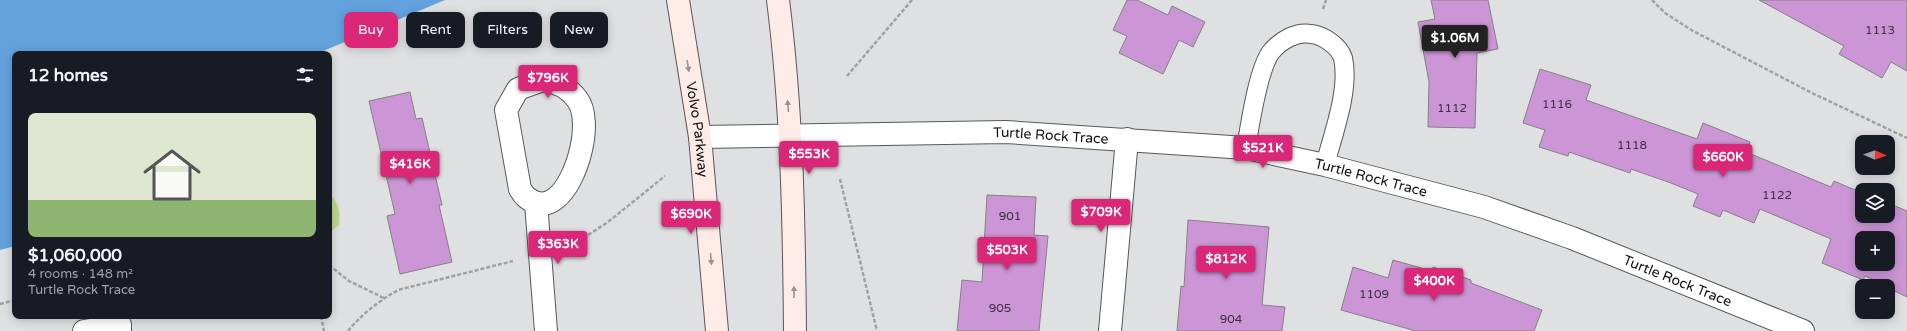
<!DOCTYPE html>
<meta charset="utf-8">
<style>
:root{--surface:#171b24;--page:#20242c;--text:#f1f3f6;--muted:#9ea1a6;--accent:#db2777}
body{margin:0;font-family:"Varela Round",sans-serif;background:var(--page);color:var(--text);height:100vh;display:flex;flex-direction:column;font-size:15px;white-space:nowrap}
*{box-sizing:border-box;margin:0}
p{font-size:13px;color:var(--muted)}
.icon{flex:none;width:22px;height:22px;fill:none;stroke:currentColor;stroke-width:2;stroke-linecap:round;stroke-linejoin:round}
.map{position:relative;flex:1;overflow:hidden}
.details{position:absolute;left:12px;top:51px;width:320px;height:268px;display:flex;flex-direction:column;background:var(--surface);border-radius:8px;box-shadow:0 2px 10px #0003}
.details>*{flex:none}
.top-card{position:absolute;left:344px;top:12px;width:380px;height:36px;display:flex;gap:8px}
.needle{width:26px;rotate:92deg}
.buttons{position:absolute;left:1855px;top:135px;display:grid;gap:8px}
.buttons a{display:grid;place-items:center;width:40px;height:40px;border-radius:8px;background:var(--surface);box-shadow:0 2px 10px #0003;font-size:20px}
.price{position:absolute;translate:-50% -34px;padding:0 9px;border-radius:4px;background:var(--accent);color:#fff;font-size:13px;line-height:26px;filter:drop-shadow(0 1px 2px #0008)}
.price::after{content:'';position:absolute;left:50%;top:24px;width:12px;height:9px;margin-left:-6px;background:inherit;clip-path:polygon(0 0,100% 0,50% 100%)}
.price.on{background:#222;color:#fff}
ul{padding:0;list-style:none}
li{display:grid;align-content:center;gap:8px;height:212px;padding:0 16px}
li span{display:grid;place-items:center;height:124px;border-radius:8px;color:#555}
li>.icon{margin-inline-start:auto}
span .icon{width:72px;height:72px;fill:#fffc;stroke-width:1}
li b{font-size:17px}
h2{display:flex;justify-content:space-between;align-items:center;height:48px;padding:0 16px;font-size:17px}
.pill{padding:0 14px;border-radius:8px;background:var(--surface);box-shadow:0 2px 10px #0003;font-size:14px;line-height:36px}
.pill.on{background:var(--accent);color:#fff}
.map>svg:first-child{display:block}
.green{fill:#bad88e}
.water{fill:#63a2dd}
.building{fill:#cc95d6;stroke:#838283;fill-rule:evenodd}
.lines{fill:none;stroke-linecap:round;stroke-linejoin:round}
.service-casing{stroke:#565859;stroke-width:20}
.minor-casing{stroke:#565859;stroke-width:24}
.secondary-casing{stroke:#565859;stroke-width:24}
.path{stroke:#a0a1a2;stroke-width:2.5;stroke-dasharray:4 2;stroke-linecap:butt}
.service{stroke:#fff;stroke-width:18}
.minor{stroke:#fff;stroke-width:22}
.secondary{stroke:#feeae6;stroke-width:22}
.oneway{fill:#9e9290}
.labels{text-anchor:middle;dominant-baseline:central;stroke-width:4;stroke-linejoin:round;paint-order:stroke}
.number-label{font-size:12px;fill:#3e3042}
.street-label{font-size:14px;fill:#0f0f10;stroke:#fff}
</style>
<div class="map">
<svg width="1907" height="331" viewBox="0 0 1907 331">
<rect width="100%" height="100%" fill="#dee0e1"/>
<!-- green -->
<path class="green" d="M 329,192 C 339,205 340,208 339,225 L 329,233 Z"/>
<!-- water -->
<path class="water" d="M 0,0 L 445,0 L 316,54 L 15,54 L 15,246 L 0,250 Z"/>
<!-- building -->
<path class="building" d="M 1127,0 L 1137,0 L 1168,15 L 1172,6 L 1205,22 L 1193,47 L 1179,40 L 1163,74 L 1119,53 L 1127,36 L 1113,30 Z
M 1431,0 L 1488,0 L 1498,49 L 1477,53 L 1475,128 L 1428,127 L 1429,82 L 1418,22 L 1435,19 Z
M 1759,0 L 1907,0 L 1907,71 L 1891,62 L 1882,78 L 1839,54 L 1844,46 Z
M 1540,69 L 1591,85 L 1586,100 L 1697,139 L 1703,123 L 1750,142 L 1746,152 L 1831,187 L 1834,181 L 1862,193 L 1862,216 L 1888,216 L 1888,203 L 1907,211 L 1907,297 L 1888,288 L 1888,286 L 1865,276 L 1863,280 L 1822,263 L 1831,239 L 1760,209 L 1754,223 L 1723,210 L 1720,217 L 1693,206 L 1698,194 L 1671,183 L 1631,169 L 1630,173 L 1569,152 L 1568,156 L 1539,147 L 1545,130 L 1523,123 ZM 1862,238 L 1888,238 L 1888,264 L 1862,264 Z
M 410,92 L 416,119 L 422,118 L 442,205 L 439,205 L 452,262 L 400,274 L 387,216 L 395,214 L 369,101 Z
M 987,195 L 1036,197 L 1034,235 L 1048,236 L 1039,331 L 957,331 L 962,280 L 982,282 Z
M 1188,220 L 1269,227 L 1262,305 L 1285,307 L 1282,331 L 1177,331 L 1181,286 L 1184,287 Z
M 1393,260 L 1432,271 L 1433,267 L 1471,280 L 1471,283 L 1542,310 L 1534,331 L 1416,331 L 1341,310 L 1353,267 L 1388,278 Z"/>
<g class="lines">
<defs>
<path id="service" d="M 1246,148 C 1250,125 1258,69 1271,52 C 1280,41 1296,31 1311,34 C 1323,35 1339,46 1343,58 C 1350,90 1333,134 1325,165"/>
<g id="minor">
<path d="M 543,80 C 556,82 569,88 577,99 C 594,121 577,182 556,198 C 543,209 527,202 520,189 L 506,110 L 518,89 Z"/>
<path id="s1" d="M 700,137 L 1006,132 L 1246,148 L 1325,165 L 1484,207 L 1572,238 L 1803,331"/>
<path d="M 536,203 L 546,331"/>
<path d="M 84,331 L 120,325 L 120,331"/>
<path d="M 1110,331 L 1127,139"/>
</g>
<g id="secondary">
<path id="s2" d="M 678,0 L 700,137 L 717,331"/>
<path d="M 778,0 C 792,110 794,220 795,331"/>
</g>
</defs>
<!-- service casing -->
<use href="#service" class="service-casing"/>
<!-- minor casing -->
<use href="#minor" class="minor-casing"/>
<!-- secondary casing -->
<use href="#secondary" class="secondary-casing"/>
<!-- path -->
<path class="path" d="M 1652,0 L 1665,13 L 1693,31 L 1812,93 L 1907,138
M 1323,9 L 1326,0
M 847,76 L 912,0
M 840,179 L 877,331
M 568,248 L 608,222 L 665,176
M 329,265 L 349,281 L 384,298
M 0,304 L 15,300
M 321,316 L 324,331
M 348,331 C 362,314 379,301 398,290 L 513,261"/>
<!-- service -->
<use href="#service" class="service"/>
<!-- minor -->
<use href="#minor" class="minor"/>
<!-- secondary -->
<use href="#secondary" class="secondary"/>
</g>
<!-- one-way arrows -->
<defs><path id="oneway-solid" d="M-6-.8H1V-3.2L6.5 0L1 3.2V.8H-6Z"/></defs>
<g class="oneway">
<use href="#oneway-solid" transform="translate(688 66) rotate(81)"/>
<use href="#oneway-solid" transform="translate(788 106) rotate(-95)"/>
<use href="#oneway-solid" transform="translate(711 259) rotate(85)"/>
<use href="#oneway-solid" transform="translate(794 292) rotate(-90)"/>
</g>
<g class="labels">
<!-- number labels -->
<g class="number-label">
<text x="1880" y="30">1113</text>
<text x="1557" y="104">1116</text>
<text x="1452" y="108">1112</text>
<text x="1632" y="145">1118</text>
<text x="1777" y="195">1122</text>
<text x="1010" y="216">901</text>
<text x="1374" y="294">1109</text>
<text x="1000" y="308">905</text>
<text x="1231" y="319">904</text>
</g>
<!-- street labels -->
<g class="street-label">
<text stroke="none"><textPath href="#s2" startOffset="131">Volvo Parkway</textPath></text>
<text stroke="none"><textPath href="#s1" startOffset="351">Turtle Rock Trace</textPath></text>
<text stroke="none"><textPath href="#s1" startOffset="675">Turtle Rock Trace</textPath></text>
<text stroke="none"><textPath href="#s1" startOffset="999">Turtle Rock Trace</textPath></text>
</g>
</g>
</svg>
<div class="buttons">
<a><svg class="needle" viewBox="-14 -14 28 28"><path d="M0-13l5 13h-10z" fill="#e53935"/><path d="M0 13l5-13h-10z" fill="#9ea1a6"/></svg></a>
<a><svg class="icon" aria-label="layers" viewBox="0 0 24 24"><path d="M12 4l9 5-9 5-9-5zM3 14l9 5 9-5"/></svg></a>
<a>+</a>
<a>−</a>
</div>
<b class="price on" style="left:1455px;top:59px">$1.06M</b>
<b class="price" style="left:548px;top:99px">$796K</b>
<b class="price" style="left:1263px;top:169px">$521K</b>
<b class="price" style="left:809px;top:175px">$553K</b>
<b class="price" style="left:1723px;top:178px">$660K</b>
<b class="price" style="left:410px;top:185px">$416K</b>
<b class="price" style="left:1101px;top:233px">$709K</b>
<b class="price" style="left:691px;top:235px">$690K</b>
<b class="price" style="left:558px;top:265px">$363K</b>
<b class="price" style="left:1007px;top:271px">$503K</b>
<b class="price" style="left:1226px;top:280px">$812K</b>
<b class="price" style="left:1434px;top:302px">$400K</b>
<div class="top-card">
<a class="pill on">Buy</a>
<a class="pill">Rent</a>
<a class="pill">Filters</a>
<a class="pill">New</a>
</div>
<section class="details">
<h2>12 homes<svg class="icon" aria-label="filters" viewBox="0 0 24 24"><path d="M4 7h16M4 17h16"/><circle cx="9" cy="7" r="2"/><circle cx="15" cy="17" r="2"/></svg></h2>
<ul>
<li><span style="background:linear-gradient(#dfe7d0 70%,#8fb573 0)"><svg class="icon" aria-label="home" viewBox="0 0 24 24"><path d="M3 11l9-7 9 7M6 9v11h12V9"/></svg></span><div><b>$1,060,000</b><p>4 rooms · 148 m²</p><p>Turtle Rock Trace</p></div></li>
</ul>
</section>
</div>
